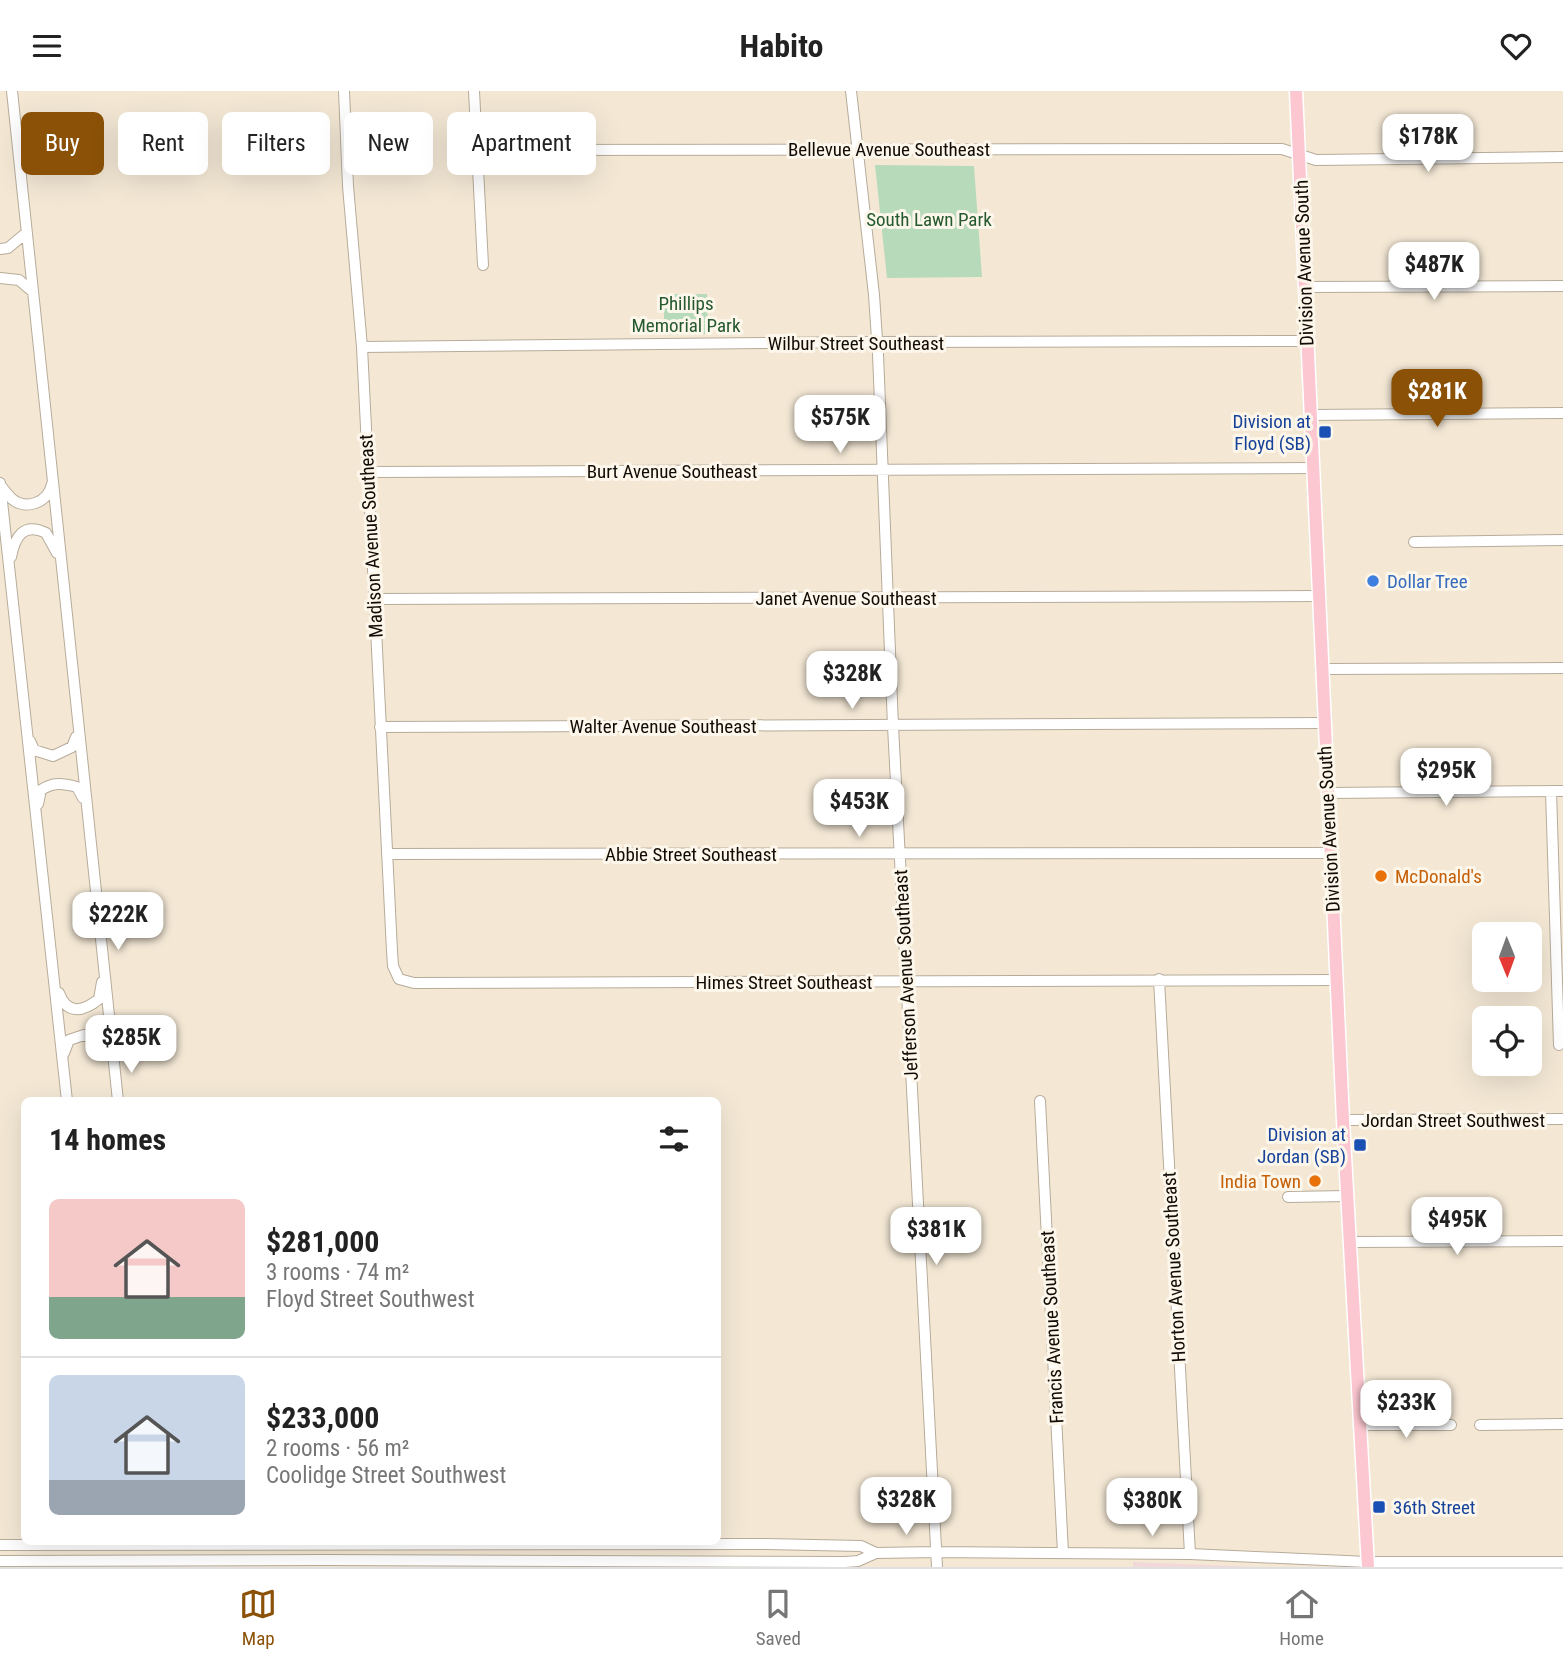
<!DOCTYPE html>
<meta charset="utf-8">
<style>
:root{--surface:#fff;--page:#f2f2f2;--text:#222;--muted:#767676;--line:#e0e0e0;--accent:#8a5107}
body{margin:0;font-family:"Roboto Condensed",sans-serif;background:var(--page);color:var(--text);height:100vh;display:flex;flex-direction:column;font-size:26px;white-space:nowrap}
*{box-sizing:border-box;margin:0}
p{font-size:23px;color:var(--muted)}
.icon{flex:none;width:38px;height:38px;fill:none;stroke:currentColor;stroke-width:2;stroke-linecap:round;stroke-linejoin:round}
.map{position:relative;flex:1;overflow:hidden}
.sheet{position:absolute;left:21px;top:1006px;width:700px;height:448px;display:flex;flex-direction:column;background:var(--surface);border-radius:10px;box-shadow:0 7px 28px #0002}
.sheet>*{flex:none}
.hud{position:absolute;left:21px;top:21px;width:700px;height:63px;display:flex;gap:14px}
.needle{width:46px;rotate:179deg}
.buttons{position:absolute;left:1472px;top:831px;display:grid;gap:14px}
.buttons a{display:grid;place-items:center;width:70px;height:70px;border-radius:10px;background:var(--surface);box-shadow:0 7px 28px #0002;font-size:35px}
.price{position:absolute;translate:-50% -60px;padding:0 16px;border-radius:14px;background:#fff;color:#222;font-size:23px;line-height:46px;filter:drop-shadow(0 2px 4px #0008)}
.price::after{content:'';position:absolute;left:50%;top:42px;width:21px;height:16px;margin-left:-10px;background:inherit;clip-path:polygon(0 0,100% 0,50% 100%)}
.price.active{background:var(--accent);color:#fff}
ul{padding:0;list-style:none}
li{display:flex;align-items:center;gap:21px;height:175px;padding:0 28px}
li+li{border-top:2px solid var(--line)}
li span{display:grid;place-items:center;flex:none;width:196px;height:140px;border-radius:10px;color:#555}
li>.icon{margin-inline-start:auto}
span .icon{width:84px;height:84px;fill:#fffc;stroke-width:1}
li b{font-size:30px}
h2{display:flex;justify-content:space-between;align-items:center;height:84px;padding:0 28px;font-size:30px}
.pill{padding:0 24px;border-radius:10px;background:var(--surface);box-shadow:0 7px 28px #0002;font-size:24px;line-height:63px}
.pill.active{background:var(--accent);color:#fff}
header{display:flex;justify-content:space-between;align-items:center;height:91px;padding:0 28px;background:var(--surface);font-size:32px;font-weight:700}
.tab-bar{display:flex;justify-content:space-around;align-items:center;height:98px;border-top:2px solid var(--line);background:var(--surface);font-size:19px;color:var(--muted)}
.tab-bar a{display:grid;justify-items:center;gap:4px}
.tab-bar .active{color:var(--accent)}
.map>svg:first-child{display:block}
.education{fill:#f3d8d9}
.green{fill:#b7daba}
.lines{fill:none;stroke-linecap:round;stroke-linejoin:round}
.minor-casing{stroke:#b7ab9a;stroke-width:12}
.major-casing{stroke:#fff;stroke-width:15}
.minor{stroke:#fff;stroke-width:10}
.major{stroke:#fcc7d0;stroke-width:12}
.transit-dot{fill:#1a4fb4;stroke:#fdf6eb;stroke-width:2.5}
.shop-dot{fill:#3f7fe0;stroke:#fdf6eb;stroke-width:2.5}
.food-dot{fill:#e8710a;stroke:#fdf6eb;stroke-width:2.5}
.labels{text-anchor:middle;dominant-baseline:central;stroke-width:6;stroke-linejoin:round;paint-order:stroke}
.street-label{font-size:19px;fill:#0f0b05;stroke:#fdf6eb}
.park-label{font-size:19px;fill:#25592f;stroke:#fdf6eb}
.transit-label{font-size:19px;fill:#164399;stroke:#fdf6eb;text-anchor:end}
.shop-label{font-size:19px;fill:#366cbe;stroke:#fdf6eb;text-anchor:start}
.food-label{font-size:19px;fill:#c56008;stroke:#fdf6eb;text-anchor:start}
</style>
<header><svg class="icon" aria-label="menu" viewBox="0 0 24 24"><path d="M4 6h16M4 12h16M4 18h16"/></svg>Habito<svg class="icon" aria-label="heart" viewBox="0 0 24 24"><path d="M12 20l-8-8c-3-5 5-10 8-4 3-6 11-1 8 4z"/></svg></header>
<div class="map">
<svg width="1563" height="1476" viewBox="0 0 1563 1476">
<rect width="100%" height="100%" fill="#f4e8d5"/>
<!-- education -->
<path class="education" d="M 1133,1471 L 1257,1476 L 1133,1476 Z"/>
<!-- green -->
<path class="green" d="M 875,74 L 974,75 L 982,186 L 887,187 Z
M 664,203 L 707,203 L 708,243 L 664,244 Z"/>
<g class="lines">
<defs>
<path id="minor" d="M 12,0 L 118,1010
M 344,0 L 348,95 L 362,256 L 392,860 L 393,875 L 399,888 L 414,892 L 1337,889
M 474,0 L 483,174
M 851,0 L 874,204 L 878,263 L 893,635 L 937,1476
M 478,59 L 1261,58 L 1282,58 L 1316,69 L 1563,66
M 0,158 L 8,157 L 26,142
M 0,187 L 19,189 L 33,201
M 1305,196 L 1563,195
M 362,256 L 866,251 L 1307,250
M 1310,324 L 1563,322
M 368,381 L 1312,377
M 0,392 L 67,1010
M 1,395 C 4,399 8,404 12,408 C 27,420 48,411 52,393
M 1414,451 L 1563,449
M 11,466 C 15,446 23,431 46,442 L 57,462
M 374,508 L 1319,505
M 1323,578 L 1563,577
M 380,636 L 1324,632
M 30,650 L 34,659 L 53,665 L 72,656 L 76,646
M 1551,700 L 1559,954
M 1328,702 L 1563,700
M 38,713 L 41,699 C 53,691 62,692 77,696 L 83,707
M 387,763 L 1331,762
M 1159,888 L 1190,1463
M 59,902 C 67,924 83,921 99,908 L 102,891
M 64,962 L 69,949 L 84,944 L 105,949 L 113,960
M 1040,1010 L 1063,1462
M 1343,1029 L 1563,1028
M 1288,1106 L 1348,1105
M 1351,1151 L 1563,1150
M 1360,1334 L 1451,1334
M 1480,1334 L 1563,1333
M 0,1454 L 766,1453 L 861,1455 L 876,1462
M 0,1470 L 324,1469 L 845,1471 L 858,1470 L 876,1462 L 936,1461 L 1190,1463 L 1368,1471 L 1563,1471"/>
<path id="major" d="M 1296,0 L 1343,1029 L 1368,1476"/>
</defs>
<!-- minor casing -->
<use href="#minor" class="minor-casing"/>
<!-- major casing -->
<use href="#major" class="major-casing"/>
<!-- minor -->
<use href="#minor" class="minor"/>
<!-- major -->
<use href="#major" class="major"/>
</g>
<!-- markers -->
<g class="transit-dot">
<rect x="1318" y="334" width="14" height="14" rx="3.5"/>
<rect x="1353" y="1047" width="14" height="14" rx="3.5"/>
<rect x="1372" y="1409" width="14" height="14" rx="3.5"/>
</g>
<circle class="shop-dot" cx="1373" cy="490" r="7"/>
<g class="food-dot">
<circle cx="1381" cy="785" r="7"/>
<circle cx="1315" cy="1090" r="7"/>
</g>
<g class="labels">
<!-- street labels -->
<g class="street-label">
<text x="889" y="58">Bellevue Avenue Southeast</text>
<text transform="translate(1304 172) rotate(-92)">Division Avenue South</text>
<text x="856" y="252">Wilbur Street Southeast</text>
<text x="672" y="380">Burt Avenue Southeast</text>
<text transform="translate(371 445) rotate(-93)">Madison Avenue Southeast</text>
<text x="846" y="507">Janet Avenue Southeast</text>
<text x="663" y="635">Walter Avenue Southeast</text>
<text transform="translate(1329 738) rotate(-93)">Division Avenue South</text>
<text x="691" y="763">Abbie Street Southeast</text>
<text transform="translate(906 884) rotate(-93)">Jefferson Avenue Southeast</text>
<text x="784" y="891">Himes Street Southeast</text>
<text x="1453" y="1029">Jordan Street Southwest</text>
<text transform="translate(1174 1176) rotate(-93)">Horton Avenue Southeast</text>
<text transform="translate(1052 1236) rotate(-93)">Francis Avenue Southeast</text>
</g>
<!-- park labels -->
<g class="park-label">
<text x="929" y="128">South Lawn Park</text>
<text x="686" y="212">Phillips<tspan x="686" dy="22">Memorial Park</tspan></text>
</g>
<!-- transit labels -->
<g class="transit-label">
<text x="1311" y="330">Division at<tspan x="1311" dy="22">Floyd (SB)</tspan></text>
<text x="1346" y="1043">Division at<tspan x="1346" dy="22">Jordan (SB)</tspan></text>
<text x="1393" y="1416" text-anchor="start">36th Street</text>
</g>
<!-- shop labels -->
<g class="shop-label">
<text x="1387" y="490">Dollar Tree</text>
</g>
<!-- food labels -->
<g class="food-label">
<text x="1395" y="785">McDonald's</text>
<text x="1301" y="1090" text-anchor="end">India Town</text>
</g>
</g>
</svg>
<div class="buttons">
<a><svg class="needle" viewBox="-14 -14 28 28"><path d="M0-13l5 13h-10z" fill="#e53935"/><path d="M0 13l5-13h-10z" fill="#767676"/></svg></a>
<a><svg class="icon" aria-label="locate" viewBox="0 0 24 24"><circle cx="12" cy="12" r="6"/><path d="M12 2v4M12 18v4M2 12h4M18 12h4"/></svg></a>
</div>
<b class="price" style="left:1428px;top:83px">$178K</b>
<b class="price" style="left:1434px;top:211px">$487K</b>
<b class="price active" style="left:1437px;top:338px">$281K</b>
<b class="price" style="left:840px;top:364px">$575K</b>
<b class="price" style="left:852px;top:620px">$328K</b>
<b class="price" style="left:1446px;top:717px">$295K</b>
<b class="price" style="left:859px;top:748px">$453K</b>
<b class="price" style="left:118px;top:861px">$222K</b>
<b class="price" style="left:131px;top:984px">$285K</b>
<b class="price" style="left:1457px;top:1166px">$495K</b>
<b class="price" style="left:936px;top:1176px">$381K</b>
<b class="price" style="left:1406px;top:1349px">$233K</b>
<b class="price" style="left:906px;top:1446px">$328K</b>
<b class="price" style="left:1152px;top:1447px">$380K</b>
<div class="hud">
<a class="pill active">Buy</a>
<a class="pill">Rent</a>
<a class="pill">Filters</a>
<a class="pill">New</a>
<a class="pill">Apartment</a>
</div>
<section class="sheet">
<h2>14 homes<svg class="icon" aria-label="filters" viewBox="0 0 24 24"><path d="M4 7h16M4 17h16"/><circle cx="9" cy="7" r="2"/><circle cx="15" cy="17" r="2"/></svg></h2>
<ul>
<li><span style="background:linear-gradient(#f6c9c9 70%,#7fa58c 0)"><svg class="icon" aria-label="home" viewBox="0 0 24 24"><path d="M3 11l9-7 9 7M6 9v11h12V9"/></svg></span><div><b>$281,000</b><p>3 rooms · 74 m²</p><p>Floyd Street Southwest</p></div></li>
<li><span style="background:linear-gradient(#c9d6e8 75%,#9aa5b1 0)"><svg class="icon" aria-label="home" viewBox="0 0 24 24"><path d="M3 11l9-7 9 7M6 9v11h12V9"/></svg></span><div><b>$233,000</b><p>2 rooms · 56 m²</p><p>Coolidge Street Southwest</p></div></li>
</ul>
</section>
</div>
<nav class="tab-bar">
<a class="active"><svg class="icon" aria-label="map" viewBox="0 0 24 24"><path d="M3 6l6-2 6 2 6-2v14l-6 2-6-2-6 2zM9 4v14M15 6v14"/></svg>Map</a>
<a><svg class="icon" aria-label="saved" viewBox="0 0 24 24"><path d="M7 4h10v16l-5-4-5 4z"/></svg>Saved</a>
<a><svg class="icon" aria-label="home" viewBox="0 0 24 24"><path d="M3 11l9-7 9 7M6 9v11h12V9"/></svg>Home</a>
</nav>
